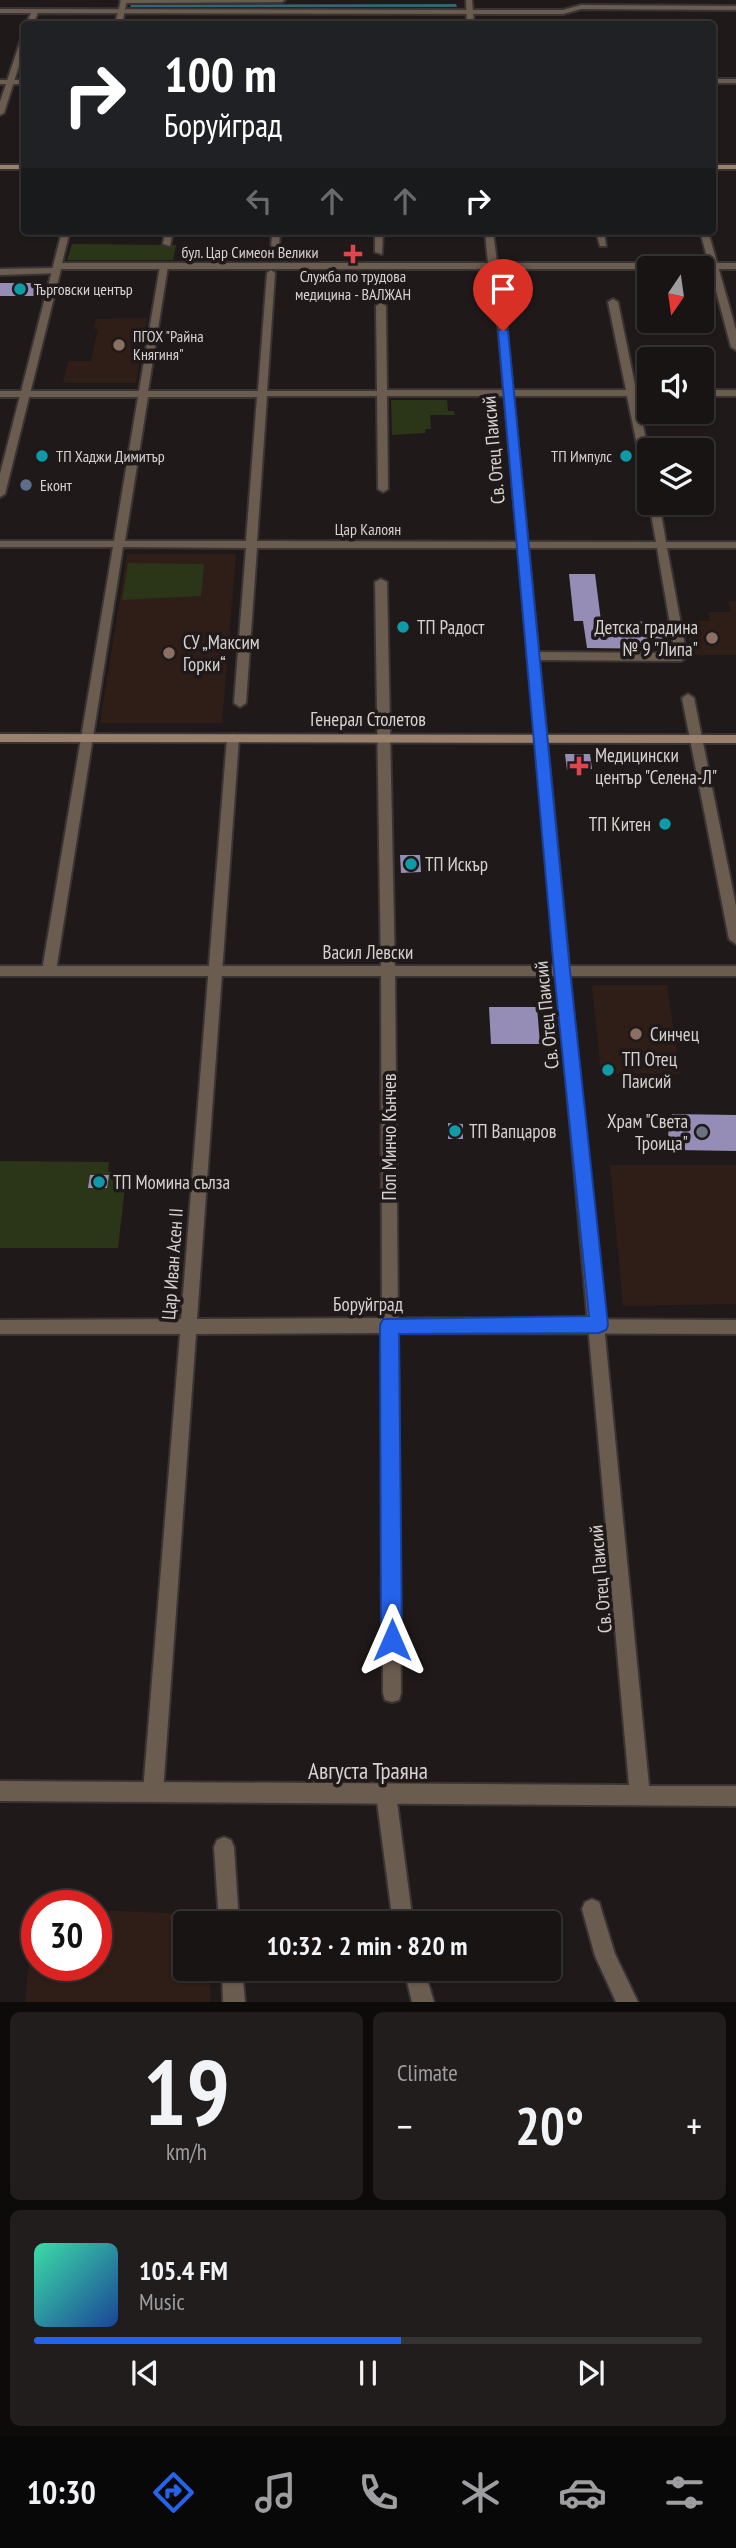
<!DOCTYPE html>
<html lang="en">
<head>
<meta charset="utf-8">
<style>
  :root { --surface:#171413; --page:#201d1c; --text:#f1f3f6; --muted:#9e9ea0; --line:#363333; --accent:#2563eb }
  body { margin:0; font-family:"PT Sans Narrow",sans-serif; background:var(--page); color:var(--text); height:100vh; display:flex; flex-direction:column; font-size:26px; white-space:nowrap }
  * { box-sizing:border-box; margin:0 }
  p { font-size:23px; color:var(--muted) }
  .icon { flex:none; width:38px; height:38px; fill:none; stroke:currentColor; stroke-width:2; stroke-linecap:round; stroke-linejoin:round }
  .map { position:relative; height:2002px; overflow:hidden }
  .details { display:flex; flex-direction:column; gap:10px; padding:10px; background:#0d0b0a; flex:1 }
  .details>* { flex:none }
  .hud { position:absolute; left:21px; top:21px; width:695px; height:214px; border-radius:7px; box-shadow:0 2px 5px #0004,0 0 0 2px var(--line); background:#202124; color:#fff; overflow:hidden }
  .needle { width:46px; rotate:193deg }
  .controls { position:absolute; left:637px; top:256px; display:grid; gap:14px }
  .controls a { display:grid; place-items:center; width:77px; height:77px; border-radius:7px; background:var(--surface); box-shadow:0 2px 5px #0004,0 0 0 2px var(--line); font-size:35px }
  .speed { position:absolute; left:21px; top:1890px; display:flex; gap:14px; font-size:35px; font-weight:700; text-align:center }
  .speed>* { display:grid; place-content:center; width:91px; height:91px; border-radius:50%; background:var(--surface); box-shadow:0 2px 5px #0004,0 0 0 2px var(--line); line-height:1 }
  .speed .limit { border:10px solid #d22; background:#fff; color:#111 }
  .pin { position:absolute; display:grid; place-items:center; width:60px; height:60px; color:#fff; margin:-72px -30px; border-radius:50% 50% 50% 0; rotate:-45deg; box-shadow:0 0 7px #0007 }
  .pin .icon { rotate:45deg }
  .me { position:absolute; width:77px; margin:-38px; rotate:0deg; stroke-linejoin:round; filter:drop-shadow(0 0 5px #0008) }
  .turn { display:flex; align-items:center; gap:24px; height:147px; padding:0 28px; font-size:32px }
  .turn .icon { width:91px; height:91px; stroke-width:2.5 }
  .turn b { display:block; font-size:49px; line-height:60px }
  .lanes { display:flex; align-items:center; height:66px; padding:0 28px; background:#0003; justify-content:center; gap:35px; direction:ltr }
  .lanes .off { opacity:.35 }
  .big { font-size:52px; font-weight:700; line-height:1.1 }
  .details .card { flex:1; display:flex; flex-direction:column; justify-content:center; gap:10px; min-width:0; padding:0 24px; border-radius:10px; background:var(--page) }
  .details .dial { align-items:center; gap:0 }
  .dial b { font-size:91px; line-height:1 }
  .song { display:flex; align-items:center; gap:21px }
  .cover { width:84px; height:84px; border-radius:10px; background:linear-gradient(135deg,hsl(160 70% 55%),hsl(220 70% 35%)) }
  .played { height:7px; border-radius:4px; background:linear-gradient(90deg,var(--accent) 55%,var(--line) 55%) }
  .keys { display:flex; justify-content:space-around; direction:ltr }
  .heat { display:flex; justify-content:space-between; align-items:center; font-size:38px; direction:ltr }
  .details .tiles { flex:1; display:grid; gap:10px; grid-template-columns:1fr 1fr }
  .card:last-child { grid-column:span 2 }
  .trip { position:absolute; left:173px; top:1911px; width:388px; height:70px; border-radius:7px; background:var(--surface); box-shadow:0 2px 5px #0004,0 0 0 2px var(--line); font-weight:700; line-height:70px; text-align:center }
  .menu { display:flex; height:112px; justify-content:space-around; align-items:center; background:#090808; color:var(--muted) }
  .menu .icon { width:49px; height:49px }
  .menu .active { color:var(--accent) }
  .menu b { font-size:32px; color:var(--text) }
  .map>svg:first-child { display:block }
  .education { fill:#2f1e18 }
  .green { fill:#2a3617 }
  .water { fill:#326676 }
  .building { fill:#968db6 }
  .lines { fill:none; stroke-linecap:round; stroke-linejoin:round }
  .pedestrian-casing { stroke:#393433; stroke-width:4 }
  .minor-casing { stroke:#393433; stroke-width:4 }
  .tertiary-casing { stroke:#393433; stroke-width:4 }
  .secondary-casing { stroke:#393433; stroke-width:4 }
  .pedestrian { fill:#6b5c50; fill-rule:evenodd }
  .minor { fill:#6b5c50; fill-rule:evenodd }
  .tertiary { fill:#6b5c50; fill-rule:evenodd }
  .secondary { fill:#99816e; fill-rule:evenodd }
  .route { fill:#2563eb; stroke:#184099; stroke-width:2 }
  .health-dot { fill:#e0444e; stroke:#1f1a19; stroke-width:2.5 }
  .culture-dot { fill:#0f9aa8; stroke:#1f1a19; stroke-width:2.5 }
  .education-dot { fill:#8d6e63; stroke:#1f1a19; stroke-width:2.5 }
  .service-dot { fill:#5c6f8a; stroke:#1f1a19; stroke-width:2.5 }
  .worship-dot { fill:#6b7280; stroke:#1f1a19; stroke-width:2.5 }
  .labels { text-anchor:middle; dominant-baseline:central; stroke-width:7; stroke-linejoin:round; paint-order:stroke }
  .far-street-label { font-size:16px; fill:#d7d3d2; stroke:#1f1a19 }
  .far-poi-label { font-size:16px; fill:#d7d3d2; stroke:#1f1a19; text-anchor:start }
  .street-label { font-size:19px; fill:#d7d3d2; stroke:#1f1a19 }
  .poi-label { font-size:19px; fill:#d7d3d2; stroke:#1f1a19; text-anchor:start }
  .near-street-label { font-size:23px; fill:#d7d3d2; stroke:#1f1a19 }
</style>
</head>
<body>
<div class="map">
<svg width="736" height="2002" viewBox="0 0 736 2002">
  <rect width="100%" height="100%" fill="#1f1a19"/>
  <g class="education">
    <polygon points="147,318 136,383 63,383 68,361 91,361 98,329 94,329 96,319"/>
    <polygon points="127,554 236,554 222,723 100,723"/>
    <polygon points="728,601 736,601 736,655 692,655 685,621 710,621 708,612 731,612"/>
    <polygon points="592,985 667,985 680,1074 601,1073"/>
    <polygon points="610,1165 736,1165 736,1304 623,1306"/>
    <polygon points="34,1908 37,1908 37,1965 96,1965 96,1910 205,1915 205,1923 186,1923 186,1969 209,1969 211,2002 25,2002"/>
  </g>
  <g class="green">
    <polygon points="72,244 176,245 173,260 67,260"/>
    <polygon points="391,400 447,400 448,411 454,411 455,415 430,415 431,429 426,429 425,433 392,435"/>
    <polygon points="128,563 204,564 201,596 122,600"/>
    <polygon points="0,1161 109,1162 108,1171 116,1174 115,1186 125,1187 118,1248 0,1248"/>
  </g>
  <polygon class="water" points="456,4 457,7 130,7 131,5"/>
  <g class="building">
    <polygon points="0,283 41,283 38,296 0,296"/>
    <polygon points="569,574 595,574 601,621 660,622 665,649 587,648 583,621 574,621"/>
    <polygon points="565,754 590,754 592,769 567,770"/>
    <polygon points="400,855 420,855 421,872 401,873"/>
    <polygon points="489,1007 537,1007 540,1044 491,1044"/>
    <polygon points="672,1114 736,1115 736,1151 677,1150 675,1141 668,1135"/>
    <polygon points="448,1123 463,1124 463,1139 448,1139"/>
    <polygon points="90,1175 109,1175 107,1188 88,1188"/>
  </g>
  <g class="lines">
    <defs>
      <polygon id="pedestrian" points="56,268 59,269 59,273 0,275 0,269"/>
      <g id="minor">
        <polygon points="120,0 285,0 282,2 123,3"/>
        <polygon points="581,5 736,6 736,10 581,9 563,14 38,13 33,24 26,24 31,13 0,13 0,9 563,10"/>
        <polygon points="21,39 24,39 24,50 4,113 0,115 0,102"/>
        <polygon points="165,231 173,231 170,246 163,244"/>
        <polygon points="272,231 280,231 279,251 275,254 271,251"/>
        <polygon points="375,231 383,231 382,254 375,252"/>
        <polygon points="596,231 604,231 606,246 600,246"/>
        <polygon points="700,231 708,231 736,330 736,350 731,347"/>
        <path d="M164,263L168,266L148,391H258L267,273L271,270L275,273L267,391H377L376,306L381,303L386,306L387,390H626L608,302L613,299L618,302L636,390H649V396H637L649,455V482L644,479L627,396H387L388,489L383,492L378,489L377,396H267L257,541L656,542L649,502V501L659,502L666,542H736V548H667L687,657L681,661L533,660L527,656L533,652L675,653L657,548H257L246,703L240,707L234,703L246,548L123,547L56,971L49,976L42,971L113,547H0V541H114L138,397H0V391H139L160,266ZM148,397H257L246,541H125Z"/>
        <rect x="702" y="390" width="34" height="6"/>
        <polygon points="381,579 387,582 395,971 398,1318 736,1320 736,1334 398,1333 401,1693 399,1700 392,1702 385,1700 383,1693 382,1333 196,1334 163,1792 160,1799 153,1802 146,1799 143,1792 180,1334 0,1334 0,1320 181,1319 227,738 233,734 239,738 197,1319 382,1318 381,971 375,582"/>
        <polygon points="688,694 694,698 736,906 736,944 729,939 682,698"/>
        <polygon points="562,966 736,966 736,976 562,976 555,971"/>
        <polygon points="386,1784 393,1787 396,1794 413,1923 393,1923 376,1794 379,1787"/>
        <polygon points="224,1837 231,1840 234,1847 239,1923 219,1923 214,1847 217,1840"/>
        <polygon points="592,1899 599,1902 615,1954 638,2002 616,2002 595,1956 582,1909 585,1902"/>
        <polygon points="222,1969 242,1969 245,2002 223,2002"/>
        <polygon points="404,1969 424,1969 434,2002 412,2002"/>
      </g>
      <g id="tertiary">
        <polygon points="121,0 127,0 122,24 115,24"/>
        <polygon points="466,0 472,0 474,24 467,24"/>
        <rect x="712" y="79" width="24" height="4"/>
        <rect x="0" y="80" width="24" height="4"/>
        <polygon points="62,231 70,231 62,263 488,263 485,231 493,231 497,263 736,263 736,269 498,269 502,280 649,1786 736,1786 736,1806 0,1801 0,1781 629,1785 557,976 0,976 0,966 556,966 494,280 490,269 61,269 5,494 0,497 0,474"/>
      </g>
      <g id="secondary">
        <rect x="0" y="165" width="24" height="4"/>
        <rect x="712" y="165" width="24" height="4"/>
        <polygon points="0,734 736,735 736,743 0,742"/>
      </g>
    </defs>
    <use href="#pedestrian" class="pedestrian-casing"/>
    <use href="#minor" class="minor-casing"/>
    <use href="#tertiary" class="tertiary-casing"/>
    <use href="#secondary" class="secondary-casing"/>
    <use href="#pedestrian" class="pedestrian"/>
    <use href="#minor" class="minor"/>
    <use href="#tertiary" class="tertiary"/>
    <use href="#secondary" class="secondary"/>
  </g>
  <polygon class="route" points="503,328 508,331 570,971 608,1325 606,1330 599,1333 399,1334 402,1640 399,1648 392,1651 384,1648 381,1640 380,1325 383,1319 589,1316 554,971 498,331"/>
  <g class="health-dot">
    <path d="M349.5 243.5h7v7h7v7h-7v7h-7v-7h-7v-7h7z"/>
    <path d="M575.5 755.5h7v7h7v7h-7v7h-7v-7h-7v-7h7z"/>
  </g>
  <g class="culture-dot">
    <circle cx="20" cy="289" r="7"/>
    <circle cx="42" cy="456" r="7"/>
    <circle cx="626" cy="456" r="7"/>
    <circle cx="403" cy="627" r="7"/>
    <circle cx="665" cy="824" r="7"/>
    <circle cx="411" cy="864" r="7"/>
    <circle cx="608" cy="1070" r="7"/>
    <circle cx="455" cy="1131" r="7"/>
    <circle cx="99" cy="1182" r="7"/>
  </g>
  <g class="education-dot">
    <circle cx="119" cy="345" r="7"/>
    <circle cx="712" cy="638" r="7"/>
    <circle cx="169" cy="653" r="7"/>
    <circle cx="636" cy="1034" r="7"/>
  </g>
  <circle class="service-dot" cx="26" cy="485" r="7"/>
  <circle class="worship-dot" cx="702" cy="1132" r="7"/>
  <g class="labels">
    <g class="far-street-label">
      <text x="250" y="252">бул. Цар Симеон Велики</text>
      <text x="368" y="529">Цар Калоян</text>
    </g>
    <g class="far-poi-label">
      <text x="353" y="276" text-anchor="middle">Служба по трудова<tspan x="353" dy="18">медицина - ВАЛЖАН</tspan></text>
      <text x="34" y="289">Търговски център</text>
      <text x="133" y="336">ПГОХ "Райна<tspan x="133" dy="18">Княгиня"</tspan></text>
      <text x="56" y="456">ТП Хаджи Димитър</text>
      <text x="612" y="456" text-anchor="end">ТП Импулс</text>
      <text x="40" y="485">Еконт</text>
    </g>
    <g class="street-label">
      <text transform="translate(493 450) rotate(-95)">Св. Отец Паисий</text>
      <text x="368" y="719">Генерал Столетов</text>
      <text x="368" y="952">Васил Левски</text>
      <text transform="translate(546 1015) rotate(-96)">Св. Отец Паисий</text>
      <text transform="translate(389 1137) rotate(-90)">Поп Минчо Кънчев</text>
      <text transform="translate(172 1264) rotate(-86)">Цар Иван Асен II</text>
      <text x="368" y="1304">Боруйград</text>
      <text transform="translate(600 1579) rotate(-95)">Св. Отец Паисий</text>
    </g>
    <g class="poi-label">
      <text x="417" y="627">ТП Радост</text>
      <text x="698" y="627" text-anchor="end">Детска градина<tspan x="698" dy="22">№ 9 "Липа"</tspan></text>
      <text x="183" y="642">СУ „Максим<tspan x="183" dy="22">Горки“</tspan></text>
      <text x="595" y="755">Медицински<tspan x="595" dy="22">център "Селена-Л"</tspan></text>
      <text x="651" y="824" text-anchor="end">ТП Китен</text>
      <text x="425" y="864">ТП Искър</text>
      <text x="650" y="1034">Синчец</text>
      <text x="622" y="1059">ТП Отец<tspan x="622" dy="22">Паисий</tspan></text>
      <text x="688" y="1121" text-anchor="end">Храм "Света<tspan x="688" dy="22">Троица"</tspan></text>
      <text x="469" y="1131">ТП Вапцаров</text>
      <text x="113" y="1182">ТП Момина сълза</text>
    </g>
    <g class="near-street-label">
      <text x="368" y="1770">Августа Траяна</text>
    </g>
  </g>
</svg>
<div class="controls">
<a><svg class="needle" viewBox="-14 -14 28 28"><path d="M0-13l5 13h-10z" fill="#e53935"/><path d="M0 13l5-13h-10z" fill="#9e9ea0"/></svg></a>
<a><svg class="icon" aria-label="sound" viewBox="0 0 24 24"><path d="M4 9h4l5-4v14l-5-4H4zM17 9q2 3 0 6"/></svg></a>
<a><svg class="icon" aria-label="layers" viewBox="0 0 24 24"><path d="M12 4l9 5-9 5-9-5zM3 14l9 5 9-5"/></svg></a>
</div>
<div class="speed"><div class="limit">30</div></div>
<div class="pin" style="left:503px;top:331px;background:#d93025"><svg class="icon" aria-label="arrive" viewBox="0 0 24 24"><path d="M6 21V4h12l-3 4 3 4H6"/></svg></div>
<svg class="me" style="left:392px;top:1640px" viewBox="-20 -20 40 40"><path d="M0-17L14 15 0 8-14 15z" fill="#2563eb" stroke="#fff" stroke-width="4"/></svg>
<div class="trip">10:32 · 2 min · 820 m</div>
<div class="hud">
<div class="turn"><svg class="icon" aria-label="right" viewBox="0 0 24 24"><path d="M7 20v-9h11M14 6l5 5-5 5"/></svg><div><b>100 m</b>Боруйград</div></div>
<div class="lanes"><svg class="icon off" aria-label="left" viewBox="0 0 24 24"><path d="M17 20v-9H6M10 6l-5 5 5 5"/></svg><svg class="icon off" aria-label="ahead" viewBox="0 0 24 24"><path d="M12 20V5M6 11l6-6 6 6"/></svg><svg class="icon off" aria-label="ahead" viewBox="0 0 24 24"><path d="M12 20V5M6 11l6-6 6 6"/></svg><svg class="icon" aria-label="right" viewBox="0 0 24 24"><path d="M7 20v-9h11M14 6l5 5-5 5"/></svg></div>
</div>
</div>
<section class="details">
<div class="tiles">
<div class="card dial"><b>19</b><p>km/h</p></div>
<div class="card"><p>Climate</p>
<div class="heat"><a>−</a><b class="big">20°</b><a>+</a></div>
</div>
<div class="card">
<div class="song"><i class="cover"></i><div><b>105.4 FM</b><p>Music</p></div></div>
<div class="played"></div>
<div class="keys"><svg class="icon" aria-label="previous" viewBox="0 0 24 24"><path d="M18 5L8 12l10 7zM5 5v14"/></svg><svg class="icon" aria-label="pause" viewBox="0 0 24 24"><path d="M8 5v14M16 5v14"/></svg><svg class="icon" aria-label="next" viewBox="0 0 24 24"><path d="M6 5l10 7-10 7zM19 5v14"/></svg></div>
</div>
</div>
</section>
<nav class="menu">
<b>10:30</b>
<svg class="icon active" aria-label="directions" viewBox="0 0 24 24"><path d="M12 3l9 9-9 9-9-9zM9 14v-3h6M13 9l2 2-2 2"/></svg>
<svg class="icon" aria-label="music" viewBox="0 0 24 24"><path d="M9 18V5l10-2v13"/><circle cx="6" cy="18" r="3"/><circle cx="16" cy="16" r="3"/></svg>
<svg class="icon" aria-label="phone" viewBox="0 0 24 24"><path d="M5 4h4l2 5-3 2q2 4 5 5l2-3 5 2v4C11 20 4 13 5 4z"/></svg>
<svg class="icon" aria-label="climate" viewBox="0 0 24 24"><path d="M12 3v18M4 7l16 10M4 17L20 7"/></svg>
<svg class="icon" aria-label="car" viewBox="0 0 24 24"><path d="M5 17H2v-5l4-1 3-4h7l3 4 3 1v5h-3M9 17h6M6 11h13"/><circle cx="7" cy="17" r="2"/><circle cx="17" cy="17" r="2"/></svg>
<svg class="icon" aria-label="filters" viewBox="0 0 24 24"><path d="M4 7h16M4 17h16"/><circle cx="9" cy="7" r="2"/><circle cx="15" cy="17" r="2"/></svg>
</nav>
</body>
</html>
